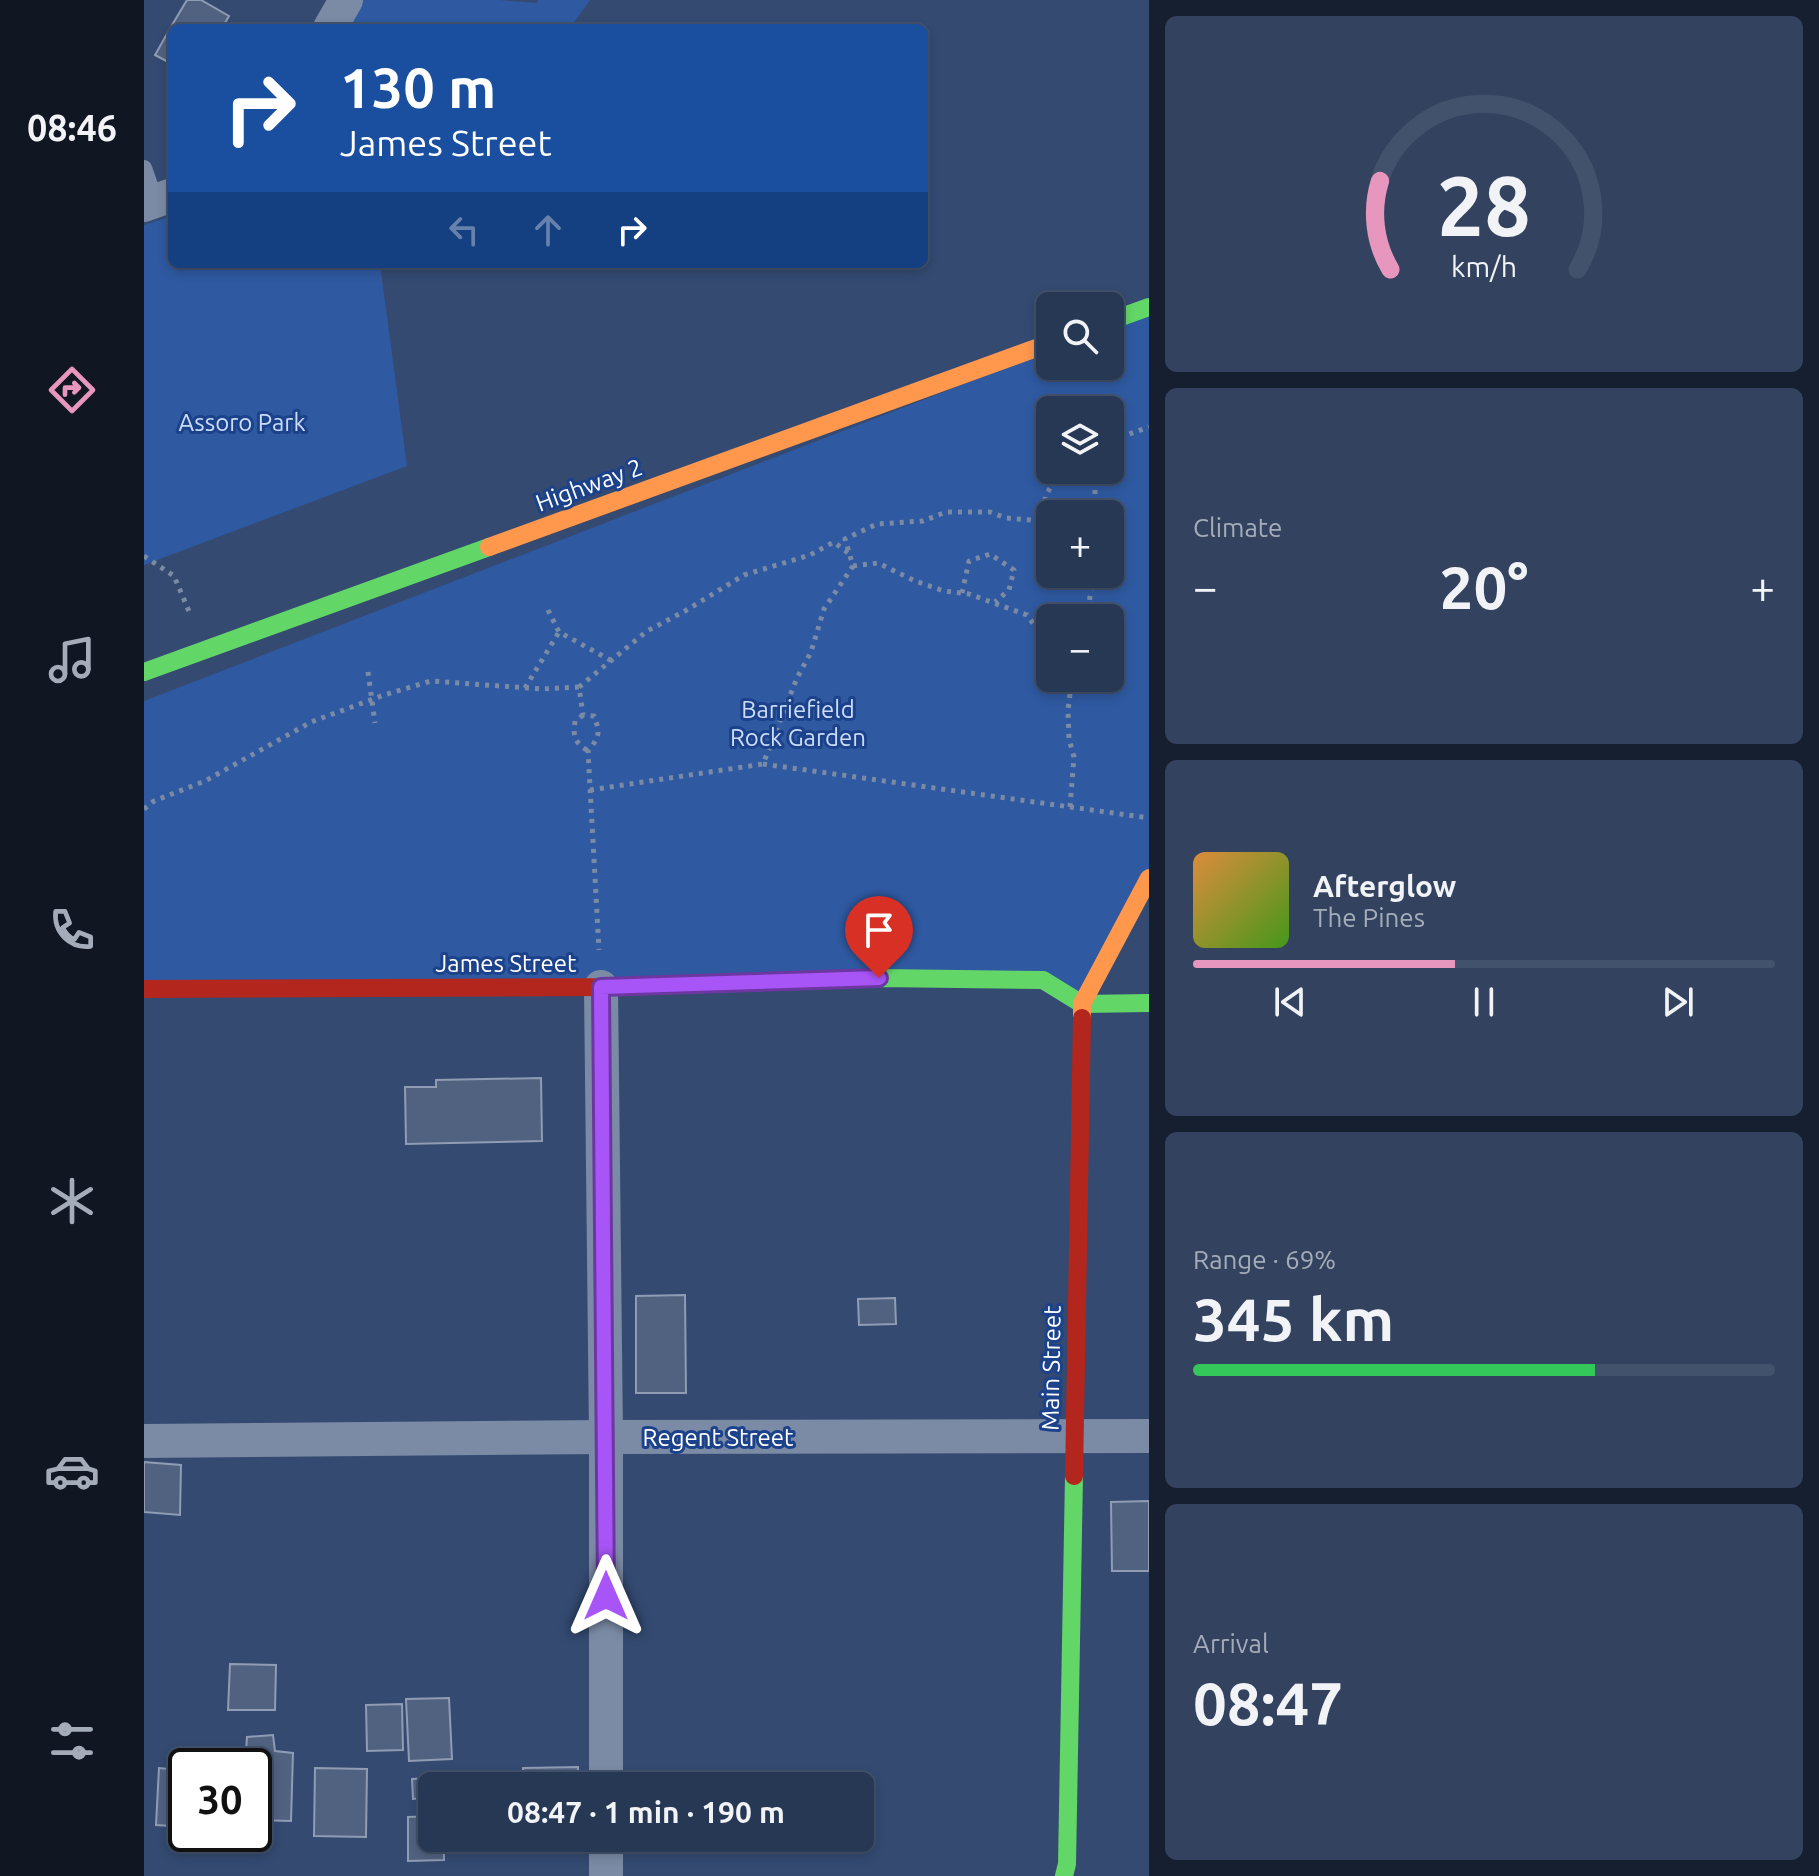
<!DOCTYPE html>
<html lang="en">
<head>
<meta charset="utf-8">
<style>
  :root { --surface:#273855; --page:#33435f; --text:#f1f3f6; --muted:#a4acb9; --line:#43526c; --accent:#e797bd }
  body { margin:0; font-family:Ubuntu,sans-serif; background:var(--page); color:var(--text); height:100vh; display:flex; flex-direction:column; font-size:30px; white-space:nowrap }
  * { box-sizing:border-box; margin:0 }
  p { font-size:26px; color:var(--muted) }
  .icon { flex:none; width:44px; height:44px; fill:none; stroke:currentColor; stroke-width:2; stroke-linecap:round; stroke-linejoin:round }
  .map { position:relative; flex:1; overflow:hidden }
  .side { display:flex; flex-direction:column; gap:16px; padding:16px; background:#151f2f; width:670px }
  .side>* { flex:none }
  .guide { position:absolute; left:24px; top:24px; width:760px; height:244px; border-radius:12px; box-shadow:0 4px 12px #0003,0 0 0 2px var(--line); background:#1a4fa0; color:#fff; overflow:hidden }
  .buttons { position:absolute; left:892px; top:292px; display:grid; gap:16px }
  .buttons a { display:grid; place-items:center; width:88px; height:88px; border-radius:12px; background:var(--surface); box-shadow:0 4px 12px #0003,0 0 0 2px var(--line); font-size:40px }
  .speed { position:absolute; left:24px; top:1748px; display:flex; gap:16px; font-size:40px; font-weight:700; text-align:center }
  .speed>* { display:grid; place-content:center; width:104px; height:104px; border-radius:50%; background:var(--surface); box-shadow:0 4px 12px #0003,0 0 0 2px var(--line); line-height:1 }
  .speed .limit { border:4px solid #111; border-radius:12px; background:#fff; color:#111 }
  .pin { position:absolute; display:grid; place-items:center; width:68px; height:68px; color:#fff; margin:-82px -34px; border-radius:50% 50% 50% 0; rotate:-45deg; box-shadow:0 0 8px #0007 }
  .pin .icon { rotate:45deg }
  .me { position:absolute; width:88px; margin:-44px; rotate:0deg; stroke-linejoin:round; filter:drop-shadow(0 0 6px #0008) }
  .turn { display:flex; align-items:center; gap:28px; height:168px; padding:0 40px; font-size:36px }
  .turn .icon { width:104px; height:104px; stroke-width:2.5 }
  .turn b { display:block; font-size:56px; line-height:68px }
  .lanes { display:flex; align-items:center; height:76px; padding:0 40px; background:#0003; justify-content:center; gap:40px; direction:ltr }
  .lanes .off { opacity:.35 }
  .big { font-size:60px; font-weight:700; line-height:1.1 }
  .side .tile { flex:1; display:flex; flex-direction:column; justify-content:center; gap:12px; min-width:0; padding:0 28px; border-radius:12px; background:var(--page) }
  .side .dial { align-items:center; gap:0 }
  .dial svg { height:208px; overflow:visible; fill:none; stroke:var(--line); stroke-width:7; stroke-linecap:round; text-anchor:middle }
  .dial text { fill:var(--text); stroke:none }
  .song { display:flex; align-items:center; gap:24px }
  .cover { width:96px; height:96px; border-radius:12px; background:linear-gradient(135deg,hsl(30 70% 55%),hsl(100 70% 35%)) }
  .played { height:8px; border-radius:4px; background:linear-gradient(90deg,var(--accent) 45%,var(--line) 45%) }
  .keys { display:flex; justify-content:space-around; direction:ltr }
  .heat { display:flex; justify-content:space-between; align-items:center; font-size:44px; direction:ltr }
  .charge { height:12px; border-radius:6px; background:linear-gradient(90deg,#34c759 69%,var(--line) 0) }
  .trip { position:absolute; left:274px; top:1772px; width:456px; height:80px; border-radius:12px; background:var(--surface); box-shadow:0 4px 12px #0003,0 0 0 2px var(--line); font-weight:700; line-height:80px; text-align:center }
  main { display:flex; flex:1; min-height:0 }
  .menu { display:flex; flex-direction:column; width:144px; justify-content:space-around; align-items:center; background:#101622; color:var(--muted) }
  .menu .icon { width:56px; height:56px }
  .menu .selected { color:var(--accent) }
  .menu b { font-size:36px; color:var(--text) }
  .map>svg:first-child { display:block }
  .green { fill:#2f59a1; fill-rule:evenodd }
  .building { fill:#516281; stroke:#8f9cb4; stroke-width:2 }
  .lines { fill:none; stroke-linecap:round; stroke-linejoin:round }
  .path { stroke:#7b8ba5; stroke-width:5; stroke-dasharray:4 6; stroke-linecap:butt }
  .lane { stroke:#7b8ba5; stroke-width:16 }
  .street { stroke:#7b8ba5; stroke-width:34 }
  .fast { stroke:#63d668; stroke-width:18 }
  .slow { stroke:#ff974d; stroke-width:18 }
  .jam { stroke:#b3261e; stroke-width:18 }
  .route-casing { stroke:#6d37a1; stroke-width:20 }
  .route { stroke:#a855f7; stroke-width:14 }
  .labels { text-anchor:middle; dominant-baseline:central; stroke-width:6; stroke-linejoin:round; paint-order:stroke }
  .park-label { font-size:24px; fill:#cbdcf9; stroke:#1b428a }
  .street-label { font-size:24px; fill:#fff; stroke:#1b428a }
</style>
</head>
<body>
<main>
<nav class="menu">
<b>08:46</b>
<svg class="icon selected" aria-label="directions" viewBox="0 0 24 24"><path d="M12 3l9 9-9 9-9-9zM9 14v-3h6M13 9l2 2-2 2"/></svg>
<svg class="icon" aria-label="music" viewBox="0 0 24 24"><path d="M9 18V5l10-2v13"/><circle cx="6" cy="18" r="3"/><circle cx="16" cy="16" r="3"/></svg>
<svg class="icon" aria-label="phone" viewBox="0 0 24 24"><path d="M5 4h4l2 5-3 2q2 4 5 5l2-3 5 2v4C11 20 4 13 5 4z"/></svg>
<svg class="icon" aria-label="climate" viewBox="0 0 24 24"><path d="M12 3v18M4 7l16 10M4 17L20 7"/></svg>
<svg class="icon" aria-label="car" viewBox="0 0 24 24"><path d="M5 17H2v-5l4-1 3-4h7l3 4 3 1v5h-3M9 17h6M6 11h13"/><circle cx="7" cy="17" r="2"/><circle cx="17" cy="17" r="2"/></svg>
<svg class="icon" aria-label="filters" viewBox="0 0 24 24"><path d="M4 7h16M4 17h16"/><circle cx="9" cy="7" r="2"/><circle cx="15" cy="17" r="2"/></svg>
</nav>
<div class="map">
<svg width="1005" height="1876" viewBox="0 0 1005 1876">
  <rect width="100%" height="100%" fill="#344a71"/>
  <g class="green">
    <polygon points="193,0 356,0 393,3 394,0 446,0 426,28 182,28"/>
    <polygon points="28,216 28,264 236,264 263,466 0,565 0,225"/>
    <path d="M1005,313V878L938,1004L899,980L0,989V701L906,351V366H966V328ZM906,410H966V470H906ZM906,514H966V574H906ZM906,618H966V678H906Z"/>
  </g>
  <g class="building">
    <polygon points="43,0 57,0 85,16 78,28 35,28 28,25"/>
    <polygon points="28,25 35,28 28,28 28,64 11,55"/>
    <polygon points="397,1078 398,1141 262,1144 261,1087 292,1087 292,1080"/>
    <polygon points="541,1295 542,1393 492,1393 492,1296"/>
    <polygon points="751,1298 752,1324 715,1325 714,1299"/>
    <polygon points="0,1462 37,1465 36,1515 0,1512"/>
    <polygon points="1005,1501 1005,1571 968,1571 967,1502"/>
    <polygon points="86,1664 132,1665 131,1710 84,1710"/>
    <polygon points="305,1698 308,1759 265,1761 262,1699"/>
    <polygon points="258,1704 259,1750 223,1751 222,1705"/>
    <polygon points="129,1735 131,1751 149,1753 147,1821 110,1820 110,1766 86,1766 86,1755 102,1752 103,1737"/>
    <polygon points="434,1767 434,1786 380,1786 379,1768"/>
    <polygon points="15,1768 42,1771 42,1827 12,1825"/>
    <polygon points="171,1768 223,1769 222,1837 170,1836"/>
    <polygon points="287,1778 288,1797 269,1799 268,1779"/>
    <polygon points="288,1816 288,1838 300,1838 300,1860 264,1861 264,1817"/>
  </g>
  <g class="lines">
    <g class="path">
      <polyline points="966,427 974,438"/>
      <polyline points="966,454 974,438 1005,427"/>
      <polyline points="951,514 951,483 958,470"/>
      <polyline points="0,556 30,576 47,616"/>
      <polyline points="709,566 734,563 771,581 800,591 825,594 883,615 900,639 906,642"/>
      <polyline points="818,593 825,561 846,554 870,570 865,590 851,602"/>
      <polyline points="404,610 415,632 468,661"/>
      <polyline points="939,618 943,614 950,574"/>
      <polyline points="224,672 231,723"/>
      <polyline points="435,687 503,631 541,611 600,575 666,555 690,542 704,553"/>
      <polyline points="381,688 415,632"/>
      <path d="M439,715L431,721C429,738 430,741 444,751"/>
      <polyline points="619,764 1005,818"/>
      <polyline points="446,790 619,764 653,678 667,652 680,609 709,566 701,539 733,524 779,521 802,512 846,512 862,518 887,520 898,514 902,495 910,481 938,481 951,483"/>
      <polyline points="926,807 930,757 925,739 924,710 928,678"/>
      <path d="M0,809L10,801L61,781L167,722L240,695L287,681L398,689L435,687L439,715L450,716C457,734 455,737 444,751L455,950"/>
    </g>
    <polyline class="lane" points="0,168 12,202"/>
    <g class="street">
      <polyline points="186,28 202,0"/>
      <polyline points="0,205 28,195"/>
      <polyline points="457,987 462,1437 462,1786"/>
      <polyline points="0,1441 462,1437 1005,1436"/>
      <polyline points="462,1838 462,1876"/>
    </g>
    <g class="fast">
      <polyline points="966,321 1005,307"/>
      <polyline points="0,672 345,547"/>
      <polyline points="529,985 735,978 899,980 938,1004 1005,1003"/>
      <polyline points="920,1876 923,1864 930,1476"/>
    </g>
    <g class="slow">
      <polyline points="345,547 906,343"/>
      <polyline points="938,1018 938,1004 1005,878"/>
    </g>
    <g class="jam">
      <polyline points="0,989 457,987 529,985"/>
      <polyline points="930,1476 938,1018"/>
    </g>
  </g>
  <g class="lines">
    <defs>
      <polyline id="route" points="462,1596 457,987 735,978"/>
    </defs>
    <use href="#route" class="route-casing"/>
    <use href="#route" class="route"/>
  </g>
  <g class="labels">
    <g class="park-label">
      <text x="98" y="422">Assoro Park</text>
      <text x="654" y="709">Barriefield<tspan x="654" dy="28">Rock Garden</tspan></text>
    </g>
    <g class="street-label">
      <text transform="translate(445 485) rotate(-20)">Highway 2</text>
      <text x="362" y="963">James Street</text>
      <text transform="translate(907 1368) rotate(-89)">Main Street</text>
      <text x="574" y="1437">Regent Street</text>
    </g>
  </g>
</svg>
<div class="buttons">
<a><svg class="icon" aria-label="search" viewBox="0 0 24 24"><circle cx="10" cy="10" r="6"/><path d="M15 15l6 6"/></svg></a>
<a><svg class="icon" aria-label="layers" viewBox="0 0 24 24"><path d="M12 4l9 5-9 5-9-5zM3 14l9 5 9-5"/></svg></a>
<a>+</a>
<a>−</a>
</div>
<div class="speed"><div class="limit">30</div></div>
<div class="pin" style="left:735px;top:978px;background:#d93025"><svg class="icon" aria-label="arrive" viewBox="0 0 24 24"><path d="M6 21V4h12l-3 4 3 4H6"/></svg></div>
<svg class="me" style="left:462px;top:1596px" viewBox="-20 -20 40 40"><path d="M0-17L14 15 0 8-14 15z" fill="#a855f7" stroke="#fff" stroke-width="4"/></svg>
<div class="trip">08:47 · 1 min · 190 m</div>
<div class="guide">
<div class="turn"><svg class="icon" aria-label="right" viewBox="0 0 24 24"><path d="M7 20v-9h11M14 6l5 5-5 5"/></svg><div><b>130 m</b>James Street</div></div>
<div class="lanes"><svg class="icon off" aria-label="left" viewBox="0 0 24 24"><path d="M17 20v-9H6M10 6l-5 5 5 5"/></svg><svg class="icon off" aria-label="ahead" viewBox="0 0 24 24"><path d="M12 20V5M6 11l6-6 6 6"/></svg><svg class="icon" aria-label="right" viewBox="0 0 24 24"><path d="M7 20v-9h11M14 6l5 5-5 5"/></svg></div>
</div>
</div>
<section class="side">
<div class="tile dial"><svg viewBox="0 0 100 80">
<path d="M14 69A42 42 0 1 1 86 69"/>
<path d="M14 69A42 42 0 0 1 10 35" stroke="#e797bd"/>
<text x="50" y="56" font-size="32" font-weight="700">28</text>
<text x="50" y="72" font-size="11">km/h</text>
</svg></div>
<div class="tile"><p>Climate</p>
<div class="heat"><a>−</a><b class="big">20°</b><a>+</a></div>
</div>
<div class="tile">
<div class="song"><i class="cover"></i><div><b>Afterglow</b><p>The Pines</p></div></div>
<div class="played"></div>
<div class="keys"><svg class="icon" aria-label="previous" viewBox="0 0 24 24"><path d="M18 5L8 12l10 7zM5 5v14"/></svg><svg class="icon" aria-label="pause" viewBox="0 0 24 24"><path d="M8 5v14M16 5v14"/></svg><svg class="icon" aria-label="next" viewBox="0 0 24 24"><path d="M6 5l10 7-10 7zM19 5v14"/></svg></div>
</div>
<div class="tile"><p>Range · 69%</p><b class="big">345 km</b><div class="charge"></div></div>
<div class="tile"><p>Arrival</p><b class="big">08:47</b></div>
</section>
</main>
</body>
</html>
